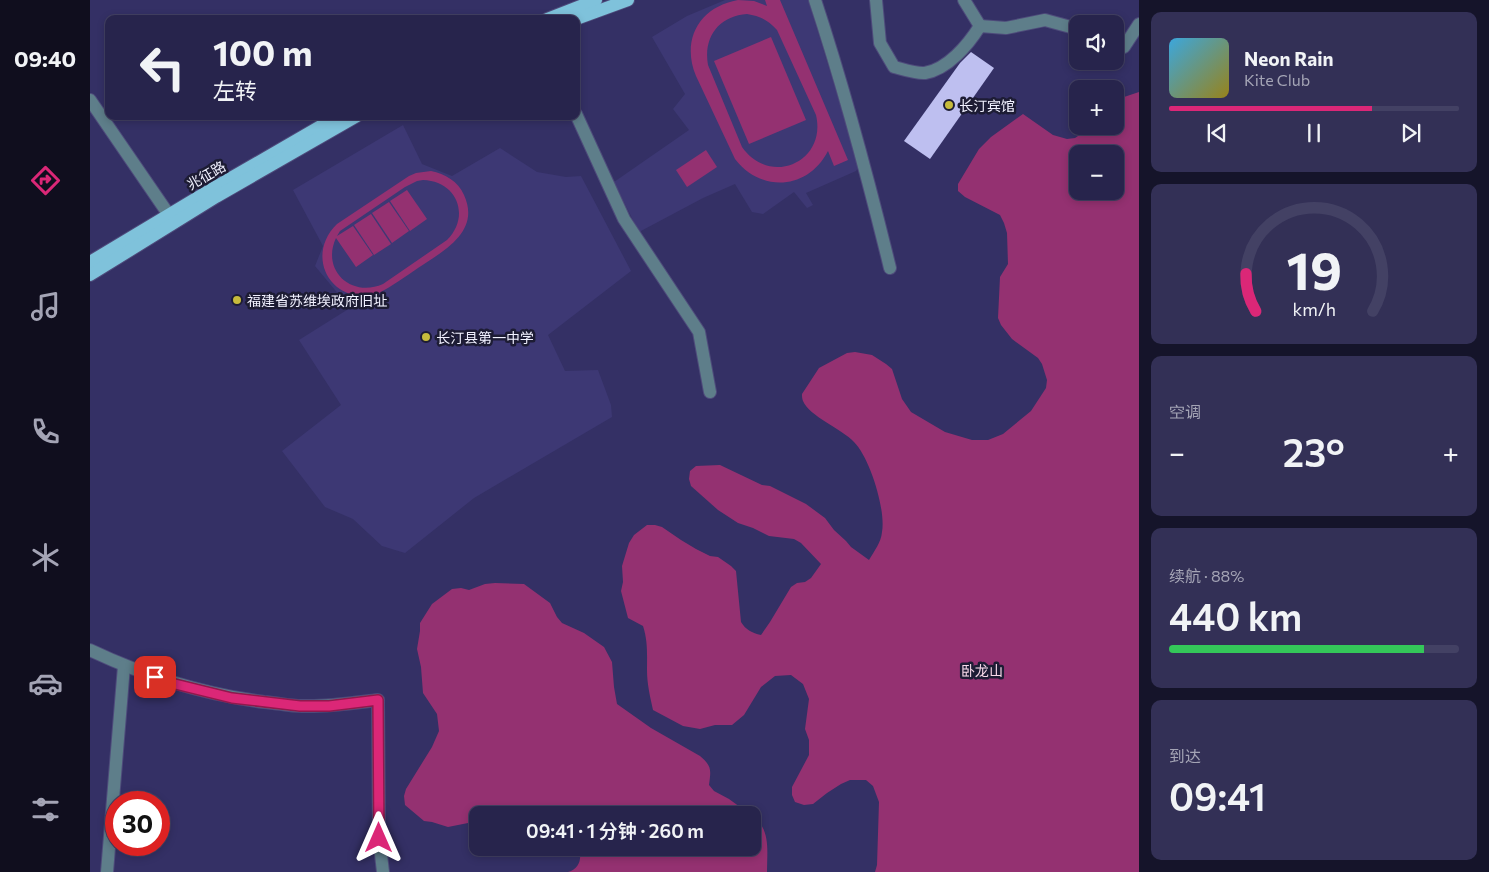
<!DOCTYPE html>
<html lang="zh">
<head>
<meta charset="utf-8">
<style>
  :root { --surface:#27244c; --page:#333056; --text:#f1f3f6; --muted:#a4a4b5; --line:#434164; --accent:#db2777 }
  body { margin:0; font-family:Commissioner,"Noto Sans SC",sans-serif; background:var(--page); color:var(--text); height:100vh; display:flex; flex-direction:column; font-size:19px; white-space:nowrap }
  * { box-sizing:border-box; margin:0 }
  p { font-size:16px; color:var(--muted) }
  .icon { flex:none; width:28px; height:28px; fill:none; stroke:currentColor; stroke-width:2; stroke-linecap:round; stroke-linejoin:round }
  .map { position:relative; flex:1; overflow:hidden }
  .drawer { display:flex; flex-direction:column; gap:12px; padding:12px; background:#15142a; width:350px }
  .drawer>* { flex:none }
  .banner { position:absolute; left:15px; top:15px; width:475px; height:105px; border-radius:10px; box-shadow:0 2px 8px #0003,0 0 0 1px var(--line); background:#27244c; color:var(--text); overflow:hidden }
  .buttons { position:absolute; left:979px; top:15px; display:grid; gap:10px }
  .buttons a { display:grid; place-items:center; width:55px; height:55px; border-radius:10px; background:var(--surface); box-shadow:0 2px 8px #0003,0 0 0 1px var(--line); font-size:25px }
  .speed { position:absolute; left:15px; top:791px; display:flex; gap:10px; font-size:25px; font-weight:700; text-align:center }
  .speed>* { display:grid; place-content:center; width:65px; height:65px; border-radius:50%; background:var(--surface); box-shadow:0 2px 8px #0003,0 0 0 1px var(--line); line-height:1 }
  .speed .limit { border:8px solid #d22; background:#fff; color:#111 }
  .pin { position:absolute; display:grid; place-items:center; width:42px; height:42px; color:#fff; margin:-21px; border-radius:10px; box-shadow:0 2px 8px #0006 }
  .me { position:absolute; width:55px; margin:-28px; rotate:0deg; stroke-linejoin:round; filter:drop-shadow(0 0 4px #0008) }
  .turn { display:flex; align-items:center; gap:18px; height:105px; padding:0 25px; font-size:22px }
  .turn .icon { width:65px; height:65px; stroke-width:2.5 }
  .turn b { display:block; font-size:35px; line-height:42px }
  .big { font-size:38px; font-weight:600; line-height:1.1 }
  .drawer .tile { flex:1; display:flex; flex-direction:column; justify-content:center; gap:8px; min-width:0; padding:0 18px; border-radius:10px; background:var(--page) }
  .drawer .dial { align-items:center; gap:0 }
  .dial svg { height:130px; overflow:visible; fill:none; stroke:var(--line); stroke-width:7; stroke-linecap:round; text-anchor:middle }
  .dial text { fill:var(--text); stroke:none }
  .song { display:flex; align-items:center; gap:15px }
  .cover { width:60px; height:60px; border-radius:8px; background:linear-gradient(135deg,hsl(200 70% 55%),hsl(50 70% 35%)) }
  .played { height:5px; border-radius:2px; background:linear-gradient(90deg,var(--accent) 70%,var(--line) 70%) }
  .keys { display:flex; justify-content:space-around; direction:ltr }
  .heat { display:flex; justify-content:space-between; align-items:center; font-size:28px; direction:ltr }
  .charge { height:8px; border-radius:4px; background:linear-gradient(90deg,#34c759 88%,var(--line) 0) }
  .trip { position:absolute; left:379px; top:806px; width:292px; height:50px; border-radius:10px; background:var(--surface); box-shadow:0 2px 8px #0003,0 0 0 1px var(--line); font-weight:600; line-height:50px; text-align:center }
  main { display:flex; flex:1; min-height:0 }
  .menu { display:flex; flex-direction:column; width:90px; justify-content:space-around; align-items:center; background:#100e1e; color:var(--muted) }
  .menu .icon { width:35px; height:35px }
  .menu .selected { color:var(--accent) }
  .menu b { font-size:22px; color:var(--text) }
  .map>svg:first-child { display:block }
  .built { fill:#3d3874 }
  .green { fill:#943171; fill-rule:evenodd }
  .building { fill:#bebff0 }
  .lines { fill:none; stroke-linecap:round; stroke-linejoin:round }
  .minor-casing { stroke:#4e4b7b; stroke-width:14 }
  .major-casing { stroke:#4e4b7b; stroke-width:14 }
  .minor { stroke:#5e7e8a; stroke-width:12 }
  .major { stroke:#7fc2db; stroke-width:12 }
  .route-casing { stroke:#8e194d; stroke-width:12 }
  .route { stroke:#db2777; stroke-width:9 }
  .poi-dot { fill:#c7bb3c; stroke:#1d1c34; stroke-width:2 }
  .labels { text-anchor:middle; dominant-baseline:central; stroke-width:5; stroke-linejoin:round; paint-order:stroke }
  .poi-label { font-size:14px; fill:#f1f1ff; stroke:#1d1c34; text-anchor:start }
  .street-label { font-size:14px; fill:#f1f1ff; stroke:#1d1c34 }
  .park-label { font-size:14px; fill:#f7d8e9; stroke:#1d1c34 }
</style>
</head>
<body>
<main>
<nav class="menu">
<b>09:40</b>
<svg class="icon selected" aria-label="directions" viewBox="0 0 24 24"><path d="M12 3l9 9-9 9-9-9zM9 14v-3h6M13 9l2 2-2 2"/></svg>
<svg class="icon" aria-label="music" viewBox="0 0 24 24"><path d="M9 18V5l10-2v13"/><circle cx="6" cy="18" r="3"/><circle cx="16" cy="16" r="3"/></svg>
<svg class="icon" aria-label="phone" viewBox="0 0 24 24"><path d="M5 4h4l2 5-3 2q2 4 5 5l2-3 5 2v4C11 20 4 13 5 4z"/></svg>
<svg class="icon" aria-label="climate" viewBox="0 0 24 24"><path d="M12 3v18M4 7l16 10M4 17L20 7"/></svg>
<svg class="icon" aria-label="car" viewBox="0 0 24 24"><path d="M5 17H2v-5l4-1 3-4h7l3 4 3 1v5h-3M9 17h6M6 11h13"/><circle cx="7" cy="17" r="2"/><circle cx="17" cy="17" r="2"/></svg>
<svg class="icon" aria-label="filters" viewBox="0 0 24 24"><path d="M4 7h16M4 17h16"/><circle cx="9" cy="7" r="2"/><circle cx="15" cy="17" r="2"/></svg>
</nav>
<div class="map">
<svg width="1049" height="872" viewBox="0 0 1049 872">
  <rect width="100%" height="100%" fill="#343065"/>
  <g class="built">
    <polygon points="635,0 718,0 769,166 766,171 716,193 723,205 717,208 704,192 673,214 662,212 645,184 613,198 549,232 524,182 599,130 583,109 595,94 562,37 597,16"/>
    <polygon points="313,125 332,164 362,176 410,148 447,172 476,177 491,176 541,271 458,335 475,371 508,370 521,405 522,417 384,498 315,553 292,546 263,519 235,507 192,451 251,405 209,340 260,308 225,266 233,246 203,190"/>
  </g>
  <g class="green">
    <path d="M648,0L664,1L677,6L675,0H690L758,160L744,166L738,151C718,190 671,193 645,159L606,76C591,40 609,7 648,0ZM657,14C670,16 678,20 687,30L726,115C737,162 680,187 652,147L618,65C613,37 629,16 657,14Z"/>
    <polygon points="681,37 716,120 659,144 624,61"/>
    <path d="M1049,92V872H785L787,865L789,802L783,786L776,780H760L751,784L737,793L723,804L714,805L705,802L702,795V787L719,755V740L715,729L719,699L713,684L701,675L685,676L671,687L654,715L642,725H625L610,729L593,726L563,710C560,696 557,684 557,670C557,655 558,641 553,626L538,618L531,591L533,582L532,566L539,543L544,535L557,525H565L572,527L591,540L606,549L620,556L628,557L641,566L646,571L651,622C656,630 662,633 671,635L680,622L701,587L707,583L715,582L721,578L731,564L711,543L704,539L679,536L663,528L648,523L628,510L601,486L599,479L600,471L606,466L630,465L672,485L680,486L716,504L735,518L744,530L756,541L761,547L779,560C784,551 791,543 792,532C796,510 780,458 764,442C752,429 719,416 713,401C712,399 712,396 712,394L729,368L757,353L765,352L782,355L796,364L802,369L812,399L821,412L855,432L882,440H898L913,434L941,411L956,388L957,380L952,364L948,358L922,339L911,325L908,318L910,277L918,264L917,233L914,223L910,215L875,197L868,191V184L889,149L901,137L933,114L963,135L977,139L985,138L1003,126H1025V103L1034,97ZM988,154H1025V191H988Z"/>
    <polygon points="616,150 627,167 597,187 586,170"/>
    <path d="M341,171C355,174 368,181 374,195C391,232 353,251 328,268C315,277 302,286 289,293C243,308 213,257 247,224L319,176L326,173ZM333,180C367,181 381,216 357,240L293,284C261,298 231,270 246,238L266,267L283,255L263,226L247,236L250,231L315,187L327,181Z"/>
    <polygon points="317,190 337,219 320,231 300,201"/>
    <polygon points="299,202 319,231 302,243 282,213"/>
    <polygon points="281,214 301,244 284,255 264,225"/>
    <path d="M405,583L434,584L460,603L467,617L472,623L494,633L514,647L522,662L524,687L527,704L561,728L610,756C622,766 621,770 619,785L624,791L639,799L661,815H388L387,824L378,823L358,827L342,822L334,821L315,805L314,796L316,789L342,747L349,731L347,714L333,693L331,667L327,649L330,631V623L342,604L362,589L371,588L379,590L395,584Z"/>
    <path d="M663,816C681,830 677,851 677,872H478C488,869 491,862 490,852L483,848H662Z"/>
  </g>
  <polygon class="building" points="881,52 904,68 840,159 814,141 870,63"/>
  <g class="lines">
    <defs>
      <g id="minor">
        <path d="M725,0C754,88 778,178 800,268"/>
        <path d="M786,0L790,43L804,67C812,69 827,74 835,73C858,69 878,45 890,26L874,0"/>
        <polyline points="890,26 916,28 955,20 988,29"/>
        <polyline points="1025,43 1034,47 1049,24"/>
        <polyline points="0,100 79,215"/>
        <polyline points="486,114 534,219 609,332 620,392"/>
        <path d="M0,650C57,677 112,694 174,702C187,703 200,706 212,706C238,707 263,703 288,700L289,837L293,872"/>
        <polyline points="17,872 34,666"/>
      </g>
      <g id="major">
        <polyline points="457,19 506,0"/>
        <polyline points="486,19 538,0"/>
        <polyline points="0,262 120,190 248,116"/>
        <polyline points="0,275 126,197 267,116"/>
      </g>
    </defs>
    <use href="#minor" class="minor-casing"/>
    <use href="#major" class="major-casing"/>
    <use href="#minor" class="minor"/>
    <use href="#major" class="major"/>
  </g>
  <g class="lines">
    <defs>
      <polyline id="route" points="65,677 81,683 142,698 210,706 239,706 288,700 289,838"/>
    </defs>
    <use href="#route" class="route-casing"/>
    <use href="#route" class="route"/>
  </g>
  <g class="poi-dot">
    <circle cx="859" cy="105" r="5"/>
    <circle cx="147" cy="300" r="5"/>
    <circle cx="336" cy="337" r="5"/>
  </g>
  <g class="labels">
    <g class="poi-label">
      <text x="869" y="105">长汀宾馆</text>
      <text x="157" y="300">福建省苏维埃政府旧址</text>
      <text x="346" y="337">长汀县第一中学</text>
    </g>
    <g class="street-label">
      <text transform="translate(116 175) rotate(-30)">兆征路</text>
    </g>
    <g class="park-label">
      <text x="892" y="670">卧龙山</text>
    </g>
  </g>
</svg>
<div class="buttons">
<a><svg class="icon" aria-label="sound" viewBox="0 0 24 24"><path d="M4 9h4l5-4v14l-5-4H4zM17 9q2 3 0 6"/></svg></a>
<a>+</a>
<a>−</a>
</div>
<div class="speed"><div class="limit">30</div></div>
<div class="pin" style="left:65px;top:677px;background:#d93025"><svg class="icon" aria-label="arrive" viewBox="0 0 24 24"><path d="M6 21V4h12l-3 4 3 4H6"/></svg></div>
<svg class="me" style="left:289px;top:838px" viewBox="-20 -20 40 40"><path d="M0-17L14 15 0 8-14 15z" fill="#db2777" stroke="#fff" stroke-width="4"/></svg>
<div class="trip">09:41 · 1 分钟 · 260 m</div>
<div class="banner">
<div class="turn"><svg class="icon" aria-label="left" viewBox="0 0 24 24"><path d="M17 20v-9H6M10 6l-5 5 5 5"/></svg><div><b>100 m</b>左转</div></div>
</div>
</div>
<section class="drawer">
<div class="tile">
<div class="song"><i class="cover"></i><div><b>Neon Rain</b><p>Kite Club</p></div></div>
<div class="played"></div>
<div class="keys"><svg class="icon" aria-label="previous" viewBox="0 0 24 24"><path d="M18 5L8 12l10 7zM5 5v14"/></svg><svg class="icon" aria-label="pause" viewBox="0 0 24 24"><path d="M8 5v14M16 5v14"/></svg><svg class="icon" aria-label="next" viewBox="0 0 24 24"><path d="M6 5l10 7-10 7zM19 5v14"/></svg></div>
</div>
<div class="tile dial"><svg viewBox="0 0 100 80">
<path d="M14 69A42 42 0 1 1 86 69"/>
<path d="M14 69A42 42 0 0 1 8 46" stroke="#db2777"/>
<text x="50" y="56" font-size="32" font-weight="700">19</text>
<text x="50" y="72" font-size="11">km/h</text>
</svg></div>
<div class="tile"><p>空调</p>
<div class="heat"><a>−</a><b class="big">23°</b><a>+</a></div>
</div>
<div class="tile"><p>续航 · 88%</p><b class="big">440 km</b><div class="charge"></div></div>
<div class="tile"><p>到达</p><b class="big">09:41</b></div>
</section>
</main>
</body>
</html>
